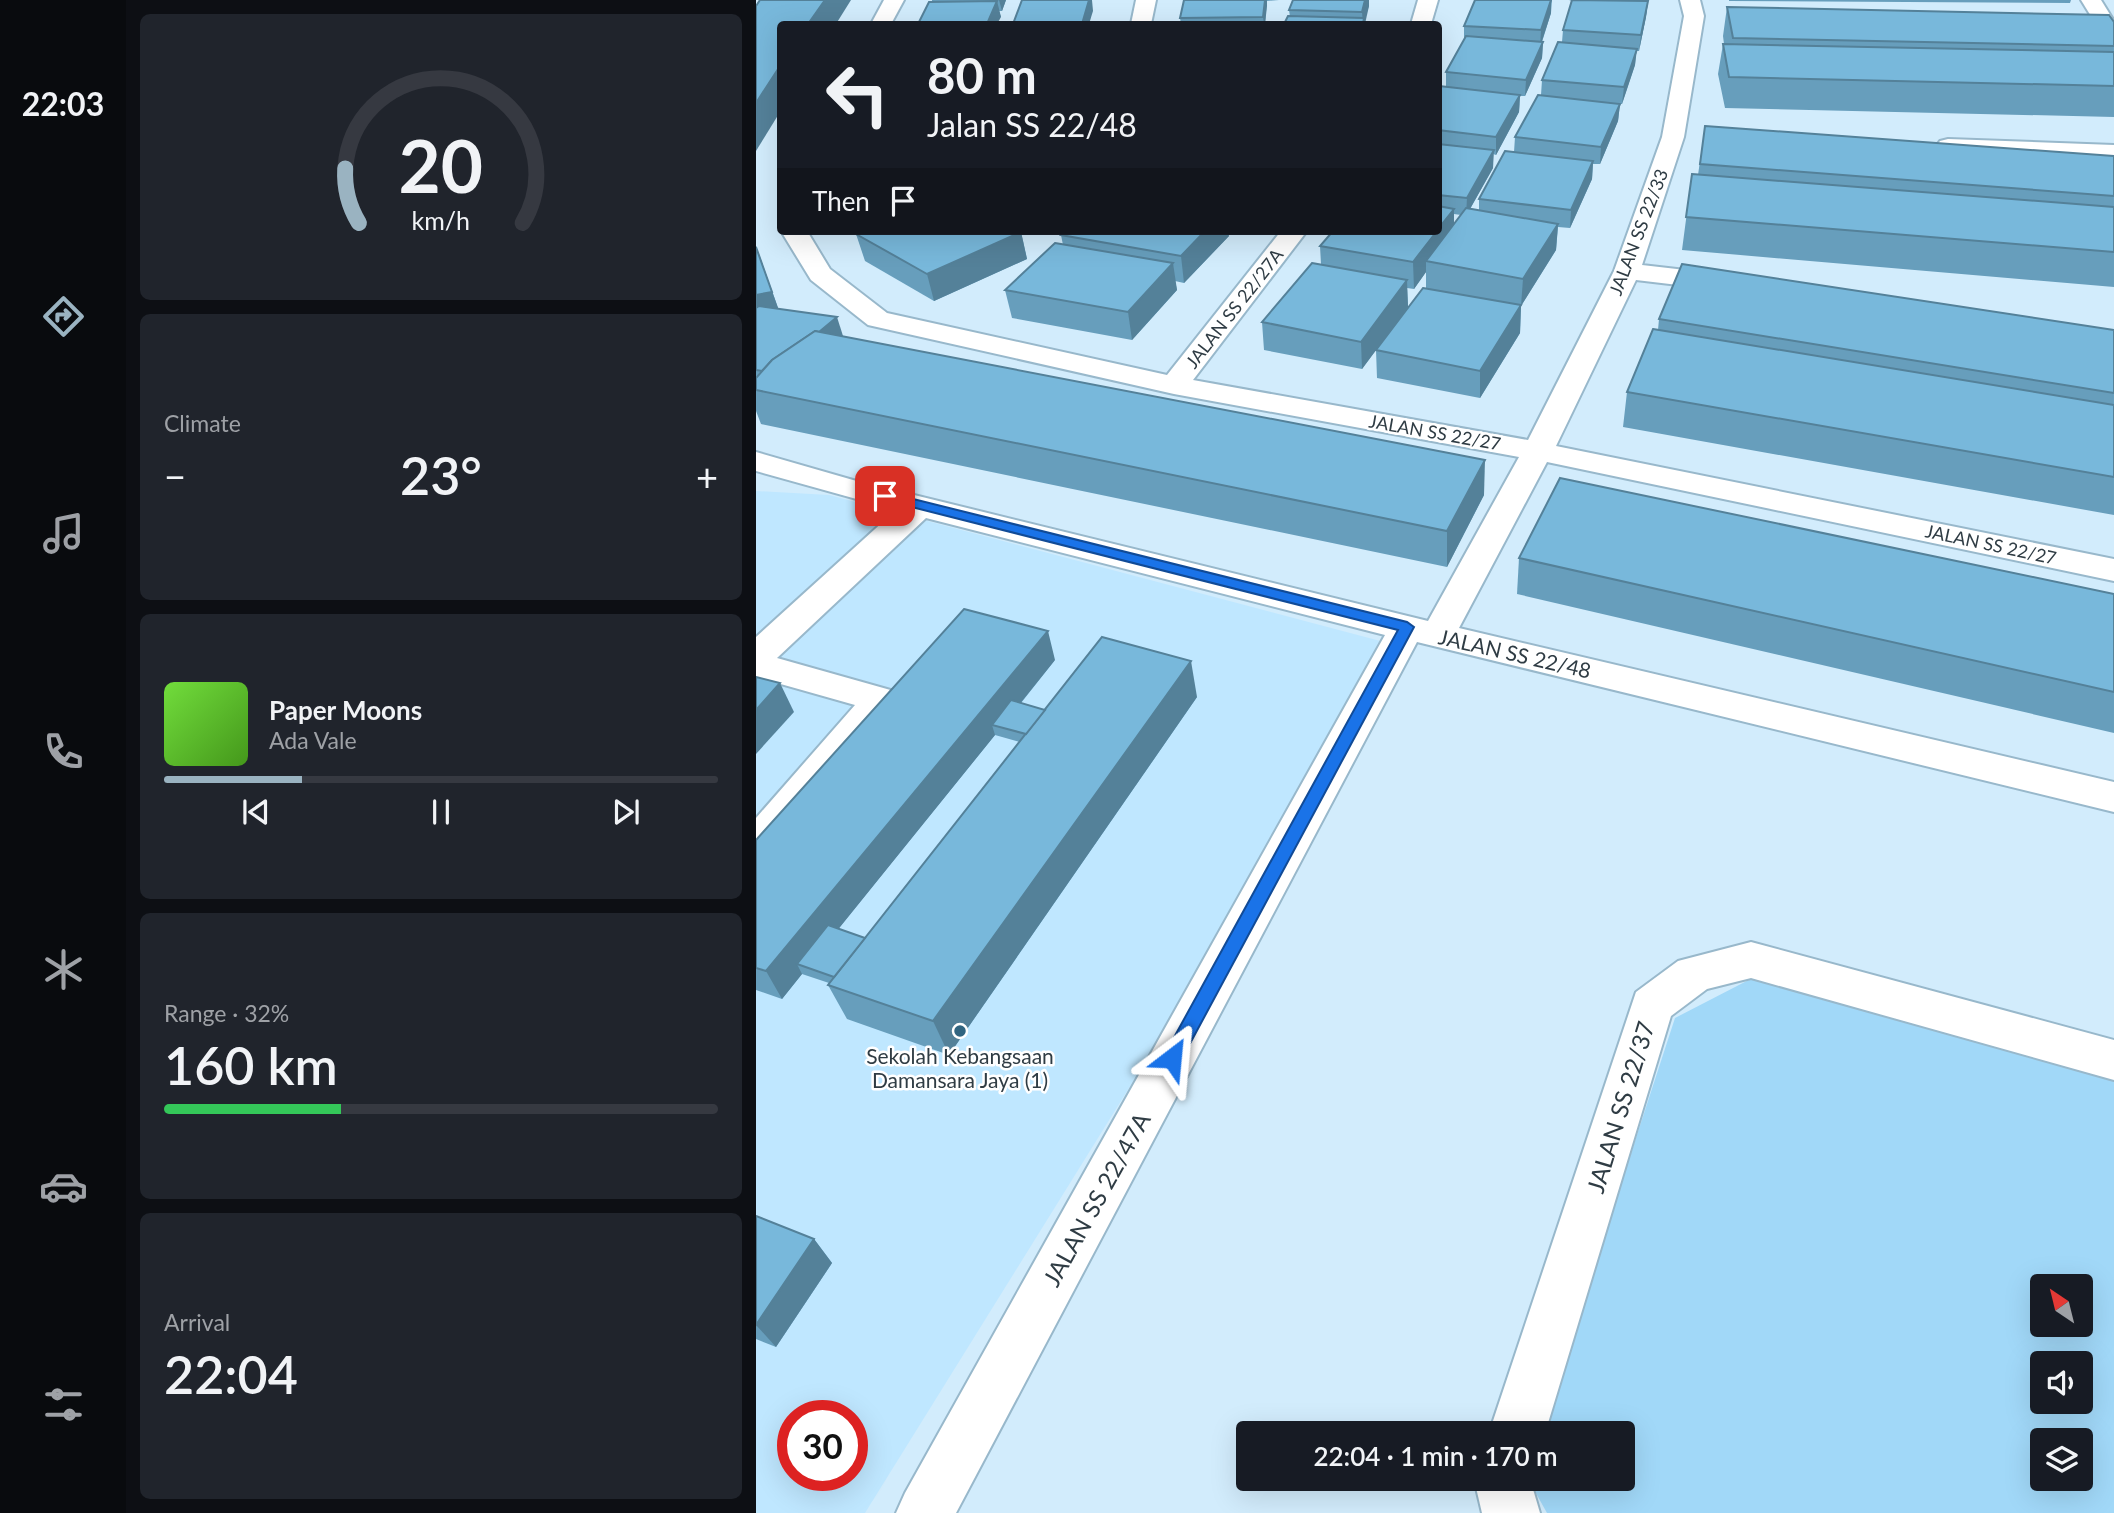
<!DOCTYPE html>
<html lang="en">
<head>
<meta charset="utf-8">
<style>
  :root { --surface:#171b24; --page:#20242c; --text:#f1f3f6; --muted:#9ea1a6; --line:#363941; --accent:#9ab3c1 }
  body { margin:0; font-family:Lato,sans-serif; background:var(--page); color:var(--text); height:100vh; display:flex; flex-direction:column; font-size:26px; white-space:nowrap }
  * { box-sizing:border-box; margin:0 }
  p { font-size:23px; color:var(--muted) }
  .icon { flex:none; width:38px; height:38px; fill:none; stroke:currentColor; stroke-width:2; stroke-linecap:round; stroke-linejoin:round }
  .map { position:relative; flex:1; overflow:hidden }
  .drawer { display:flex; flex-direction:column; gap:14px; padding:14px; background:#0d0f14; width:630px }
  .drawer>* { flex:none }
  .hud { position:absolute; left:21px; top:21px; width:665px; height:214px; border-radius:7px; box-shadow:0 7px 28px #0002; background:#171b24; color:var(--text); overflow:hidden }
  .needle { width:46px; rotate:325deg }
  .controls { position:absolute; left:1274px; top:1274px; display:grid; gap:14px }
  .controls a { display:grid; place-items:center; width:63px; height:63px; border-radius:7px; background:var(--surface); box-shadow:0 7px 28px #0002; font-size:35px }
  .speed { position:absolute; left:21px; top:1400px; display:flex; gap:14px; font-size:35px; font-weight:700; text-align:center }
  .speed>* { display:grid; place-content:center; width:91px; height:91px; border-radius:50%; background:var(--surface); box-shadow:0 7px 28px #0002; line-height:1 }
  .speed .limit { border:10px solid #d22; background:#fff; color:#111 }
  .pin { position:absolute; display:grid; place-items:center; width:60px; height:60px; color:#fff; margin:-30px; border-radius:14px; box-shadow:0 4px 10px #0006 }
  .me { position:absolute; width:77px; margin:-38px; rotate:29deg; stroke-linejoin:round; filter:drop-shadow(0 0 5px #0008) }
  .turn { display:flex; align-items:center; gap:24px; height:147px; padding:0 35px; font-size:32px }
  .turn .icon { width:91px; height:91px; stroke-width:2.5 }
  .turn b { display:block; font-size:49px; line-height:60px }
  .then { display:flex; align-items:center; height:66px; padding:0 35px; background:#0003; gap:14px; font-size:26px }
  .big { font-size:52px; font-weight:600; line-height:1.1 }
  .drawer .widget { flex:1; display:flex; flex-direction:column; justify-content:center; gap:10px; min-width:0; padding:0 24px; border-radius:10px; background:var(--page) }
  .drawer .dial { align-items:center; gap:0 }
  .dial svg { height:182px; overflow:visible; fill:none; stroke:var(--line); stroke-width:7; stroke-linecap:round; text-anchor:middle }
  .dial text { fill:var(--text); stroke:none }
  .song { display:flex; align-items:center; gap:21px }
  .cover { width:84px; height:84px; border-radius:10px; background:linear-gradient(135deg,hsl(100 70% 55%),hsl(100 70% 35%)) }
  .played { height:7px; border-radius:4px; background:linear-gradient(90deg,var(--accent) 25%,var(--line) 25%) }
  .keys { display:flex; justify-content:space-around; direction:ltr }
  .heat { display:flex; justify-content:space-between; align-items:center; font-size:38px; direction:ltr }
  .charge { height:10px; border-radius:5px; background:linear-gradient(90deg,#34c759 32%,var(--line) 0) }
  .trip { position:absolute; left:480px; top:1421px; width:399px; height:70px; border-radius:7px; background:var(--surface); box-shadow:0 7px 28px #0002; font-weight:600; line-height:70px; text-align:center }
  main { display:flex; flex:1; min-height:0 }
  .menu { display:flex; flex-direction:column; width:126px; justify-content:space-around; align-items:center; background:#090b0e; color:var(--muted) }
  .menu .icon { width:49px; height:49px }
  .menu .current { color:var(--accent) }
  .menu b { font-size:32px; color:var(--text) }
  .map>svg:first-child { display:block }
  .built { fill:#bfe7ff; fill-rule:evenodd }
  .green { fill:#a1d8f8; fill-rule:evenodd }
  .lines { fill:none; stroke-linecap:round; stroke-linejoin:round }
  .minor-casing { stroke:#98b8cb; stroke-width:4 }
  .minor { fill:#fff; fill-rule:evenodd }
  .wall { fill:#679ebc; fill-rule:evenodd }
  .shaded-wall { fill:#548199 }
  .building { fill:#78b8db; stroke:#548199; stroke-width:2 }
  .route { fill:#1a73e8; stroke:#114b97; stroke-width:2 }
  .poi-dot { fill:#306480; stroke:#fff; stroke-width:2.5 }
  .labels { text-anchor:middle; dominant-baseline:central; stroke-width:5; stroke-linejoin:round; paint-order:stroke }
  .far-street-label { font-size:18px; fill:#2f3c44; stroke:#fff }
  .street-label { font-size:21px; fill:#2f3c44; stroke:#fff }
  .poi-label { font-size:21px; fill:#2f3c44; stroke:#fff }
  .near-street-label { font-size:24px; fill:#2f3c44; stroke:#fff }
</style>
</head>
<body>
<main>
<nav class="menu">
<b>22:03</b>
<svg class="icon current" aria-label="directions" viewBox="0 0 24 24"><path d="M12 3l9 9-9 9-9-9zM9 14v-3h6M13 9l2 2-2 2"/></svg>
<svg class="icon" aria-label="music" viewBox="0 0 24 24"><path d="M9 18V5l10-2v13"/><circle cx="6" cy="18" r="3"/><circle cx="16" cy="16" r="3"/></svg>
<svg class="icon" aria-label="phone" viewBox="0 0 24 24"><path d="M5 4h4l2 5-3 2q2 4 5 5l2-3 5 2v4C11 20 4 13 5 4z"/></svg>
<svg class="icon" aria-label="climate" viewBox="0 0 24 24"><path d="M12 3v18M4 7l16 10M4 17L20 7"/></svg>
<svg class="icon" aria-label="car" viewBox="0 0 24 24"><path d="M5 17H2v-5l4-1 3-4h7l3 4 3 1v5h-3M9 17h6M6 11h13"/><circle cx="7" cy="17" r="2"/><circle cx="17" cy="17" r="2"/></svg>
<svg class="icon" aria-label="filters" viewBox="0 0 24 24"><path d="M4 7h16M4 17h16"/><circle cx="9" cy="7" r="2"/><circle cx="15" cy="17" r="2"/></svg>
</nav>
<section class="drawer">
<div class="widget dial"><svg viewBox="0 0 100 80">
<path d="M14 69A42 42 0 1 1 86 69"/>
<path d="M14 69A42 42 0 0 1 8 45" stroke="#9ab3c1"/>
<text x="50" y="56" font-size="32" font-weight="700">20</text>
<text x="50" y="72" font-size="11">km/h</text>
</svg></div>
<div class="widget"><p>Climate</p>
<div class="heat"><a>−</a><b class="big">23°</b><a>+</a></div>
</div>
<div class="widget">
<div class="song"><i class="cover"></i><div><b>Paper Moons</b><p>Ada Vale</p></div></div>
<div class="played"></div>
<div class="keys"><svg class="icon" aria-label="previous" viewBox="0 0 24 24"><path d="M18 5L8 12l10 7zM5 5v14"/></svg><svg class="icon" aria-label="pause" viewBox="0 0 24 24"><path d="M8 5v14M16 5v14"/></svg><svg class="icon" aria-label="next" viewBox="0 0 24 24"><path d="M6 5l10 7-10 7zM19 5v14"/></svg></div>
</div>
<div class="widget"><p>Range · 32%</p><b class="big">160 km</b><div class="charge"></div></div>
<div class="widget"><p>Arrival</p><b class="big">22:04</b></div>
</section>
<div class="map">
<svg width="1358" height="1513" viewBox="0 0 1358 1513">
  <rect width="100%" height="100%" fill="#d2ecfc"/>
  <path class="built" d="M0,491L73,495L647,647L109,1513H0ZM37,1416H96V1475H37Z"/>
  <path class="green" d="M1012,970L1358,1065V1513H791L772,1479H866V1433H784L919,1018ZM1286,1286H1325V1325H1286ZM1286,1363H1325V1402H1286ZM1286,1440H1325V1479H1286Z"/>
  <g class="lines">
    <defs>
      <g id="minor">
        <polygon points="128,0 148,0 135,24 115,24"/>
        <polygon points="380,0 400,0 395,24 375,24"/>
        <polygon points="662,0 682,0 675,24 655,24"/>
        <polygon points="924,0 944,0 948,16 928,137 886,265 973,275 982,277 986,283 982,289 973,291 880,280 800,446 1358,559 1358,581 791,462 703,628 1358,782 1358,812 661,642 200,1513 140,1513 149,1493 629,635 170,518 21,658 138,691 144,700 14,857 0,862 0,818 99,705 0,677 0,637 140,510 0,471 0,452 97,480 672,621 763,457 418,394 112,325 55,280 25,231 51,231 74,269 131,313 411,375 525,231 551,231 437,380 772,440 858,271 906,137 928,16"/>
        <polygon points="1325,0 1345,0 1358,21 1358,44 1351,42"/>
        <polygon points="1192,139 1358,145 1358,159 1184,151 1180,146 1184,141"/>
        <polygon points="995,942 1358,1040 1358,1080 995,978 951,989 915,1016 789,1433 733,1433 880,992 922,961"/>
        <polygon points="718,1479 774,1479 784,1513 726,1513"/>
      </g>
    </defs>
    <use href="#minor" class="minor-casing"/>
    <use href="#minor" class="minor"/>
  </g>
  <g class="wall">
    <polygon points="176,0 250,0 246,11 243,11 245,17 176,2"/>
    <polygon points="428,0 523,0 511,1 509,24 425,24 424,18"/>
    <path d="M719,0H796L795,13L786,42H787L786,58L769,96H764L763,112L740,155L737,154V168L714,209L723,210V199L758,152L759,137L785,95L786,80L806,42L807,30L816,1L813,0L892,1L890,17L883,51H880L879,65L866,104L855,103L864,104L862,121L844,164H837L836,179L814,228L802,227L800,250L765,306L764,333L724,398L621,378L620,350L670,288V272L658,289L651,288L652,307L606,369L508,350L506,322L565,264L564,246L682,231V88L690,87V72L708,39V26ZM698,214L705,215L698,224Z"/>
    <polygon points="973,0 1315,0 1314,3 973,1"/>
    <polygon points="613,6 608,21 534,17 533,10"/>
    <polygon points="971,7 1358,22 1358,117 969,108 962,74 967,44 968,44 967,36"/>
    <polygon points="949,126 1358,156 1358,287 926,250 936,174 942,175"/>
    <polygon points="265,232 271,259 178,301 109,261 100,234"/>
    <polygon points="305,235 473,236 428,283 419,281 421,290 376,340 256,318 249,290 307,245"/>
    <polygon points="0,246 22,308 87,336 728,495 691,567 5,424 0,411"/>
    <polygon points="903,319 1358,330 1358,515 867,427 871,392 902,330"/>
    <polygon points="763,558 1358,594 1358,733 761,594"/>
    <path d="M299,660L265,703L289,710L441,697L193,1055L91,1019L72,985L73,983L46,974L26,999L0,990V840ZM239,735L264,742L109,938L82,929Z"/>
    <polygon points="0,1216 58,1239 76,1263 20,1347 0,1339"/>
  </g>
  <g class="shaded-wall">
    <polygon points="69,0 95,0 80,24 52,24"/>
    <polygon points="243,0 250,0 246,11"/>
    <polygon points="333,0 336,0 337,11 333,24 326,24"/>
    <polygon points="509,0 511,0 511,6 509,24 508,24 507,17"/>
    <polygon points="609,0 613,0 613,6 609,24 607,24 606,12"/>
    <polygon points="795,0 795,13 784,47 785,30"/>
    <polygon points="241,1 245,17 241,24 231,24"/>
    <polygon points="892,1 890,17 883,51 885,35"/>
    <polygon points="787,42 786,58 769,96 770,80"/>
    <polygon points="881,49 879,65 866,104 868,87"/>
    <polygon points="24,66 24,112 0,151 0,103"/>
    <polygon points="764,95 763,112 740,155 740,137"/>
    <polygon points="864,104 862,121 844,164 845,147"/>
    <polygon points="738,150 737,168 710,216 711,198"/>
    <polygon points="837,161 836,179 814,228 815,210"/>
    <polygon points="698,209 698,235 670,261 670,272 658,289 657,262 681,231 682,231 682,229"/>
    <polygon points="802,224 800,250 765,306 767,279"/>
    <polygon points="449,231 472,231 473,236 428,283 425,256"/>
    <polygon points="265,232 271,259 178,301 171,274"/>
    <polygon points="0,246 26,319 0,325"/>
    <polygon points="417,263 421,290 376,340 372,312"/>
    <polygon points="651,280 652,307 606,369 605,342"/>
    <polygon points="765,305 764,333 724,398 724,371"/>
    <polygon points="81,317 87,336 22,392 14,373"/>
    <polygon points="729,460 728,495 691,567 691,531"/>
    <polygon points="292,631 299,660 245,727 236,725 239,735 51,968 41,964 46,974 26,999 10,971"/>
    <polygon points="435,661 441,697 193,1055 177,1021"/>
    <polygon points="24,683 38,712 0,754 0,710"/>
    <polygon points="58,1239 76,1263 20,1347 0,1325"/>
  </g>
  <g class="building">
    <polygon points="4,0 69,0 52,24 24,24 24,66 0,103 0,6"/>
    <polygon points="266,0 333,0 326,24 257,24"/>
    <polygon points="428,0 509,0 507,17 424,18"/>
    <polygon points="537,0 609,0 606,12 533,10"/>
    <polygon points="719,0 795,0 785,30 708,26"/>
    <polygon points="816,0 892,1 885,35 807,30"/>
    <polygon points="241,1 231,24 162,24 173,2"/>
    <polygon points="971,7 1353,15 1358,22 1358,46 977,38"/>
    <polygon points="532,16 608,18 607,24 528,24"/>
    <polygon points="710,36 787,42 770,80 690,72"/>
    <polygon points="802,42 881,49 868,87 786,80"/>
    <polygon points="967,44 1358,52 1358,86 973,77"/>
    <polygon points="683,86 764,95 740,137 682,130 682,88"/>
    <polygon points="782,95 864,104 845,147 759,137"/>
    <polygon points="949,126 1358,156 1358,196 944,164"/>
    <polygon points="682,144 738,150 711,198 682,195"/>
    <polygon points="749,151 837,161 815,210 723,199"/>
    <polygon points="936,174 1358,207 1358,252 930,217"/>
    <polygon points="682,206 698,209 682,229"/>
    <polygon points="710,208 802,224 767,279 670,261"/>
    <polygon points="109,231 262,231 265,232 171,274 100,234"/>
    <polygon points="309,231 449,231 425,256 305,235"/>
    <polygon points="577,231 681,231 657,262 564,246"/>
    <polygon points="299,243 417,263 372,312 249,290"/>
    <polygon points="0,247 16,292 0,295"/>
    <polygon points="556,263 651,280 605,342 506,322"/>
    <polygon points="926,264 1358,330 1358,393 903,319"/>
    <polygon points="667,288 765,305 724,371 620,350"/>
    <polygon points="3,306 81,317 63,332 59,331 16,360 6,371 0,370 0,308"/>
    <polygon points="897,329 1358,405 1358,477 871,392"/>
    <polygon points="59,331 729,460 691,531 0,390 0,378 16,360"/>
    <polygon points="804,478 1358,594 1358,692 763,558"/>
    <polygon points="208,609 292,631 10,971 0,968 0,840"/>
    <polygon points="346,637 435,661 177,1021 72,985"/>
    <polygon points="0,677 24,683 0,710"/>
    <polygon points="255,700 289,710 270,734 236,725"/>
    <polygon points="72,925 109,938 78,977 41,964"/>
    <polygon points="0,1216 58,1239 0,1325"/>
  </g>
  <polygon class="route" points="129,492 651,622 658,627 423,1064 410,1064 407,1058 410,1052 642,630 124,499 122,496"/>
  <circle class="poi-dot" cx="204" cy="1031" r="7"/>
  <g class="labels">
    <g class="far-street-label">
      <text transform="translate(882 232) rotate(-69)">JALAN SS 22/33</text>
      <text transform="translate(478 308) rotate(-52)">JALAN SS 22/27A</text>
      <text transform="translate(679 432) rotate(10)">JALAN SS 22/27</text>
      <text transform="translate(1235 544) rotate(12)">JALAN SS 22/27</text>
    </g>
    <g class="street-label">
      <text transform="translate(759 653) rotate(13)">JALAN SS 22/48</text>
    </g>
    <g class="poi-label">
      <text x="204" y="1055">Sekolah Kebangsaan<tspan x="204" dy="24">Damansara Jaya (1)</tspan></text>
    </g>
    <g class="near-street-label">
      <text transform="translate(864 1107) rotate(-73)">JALAN SS 22/37</text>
      <text transform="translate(340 1199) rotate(-61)">JALAN SS 22/47A</text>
    </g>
  </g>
</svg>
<div class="controls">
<a><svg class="needle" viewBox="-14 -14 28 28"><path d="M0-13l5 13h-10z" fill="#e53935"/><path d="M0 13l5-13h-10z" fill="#9ea1a6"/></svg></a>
<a><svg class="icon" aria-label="sound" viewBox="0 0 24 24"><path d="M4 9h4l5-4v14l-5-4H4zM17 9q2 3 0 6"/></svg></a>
<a><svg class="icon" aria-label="layers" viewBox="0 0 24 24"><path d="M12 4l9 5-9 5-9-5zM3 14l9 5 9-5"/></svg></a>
</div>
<div class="speed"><div class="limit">30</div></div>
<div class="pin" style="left:129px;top:496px;background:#d93025"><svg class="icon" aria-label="arrive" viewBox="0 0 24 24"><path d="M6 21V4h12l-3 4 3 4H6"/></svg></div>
<svg class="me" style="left:416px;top:1058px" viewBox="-20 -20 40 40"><path d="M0-17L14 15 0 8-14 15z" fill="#1a73e8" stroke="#fff" stroke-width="4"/></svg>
<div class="trip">22:04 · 1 min · 170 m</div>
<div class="hud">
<div class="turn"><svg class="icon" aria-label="left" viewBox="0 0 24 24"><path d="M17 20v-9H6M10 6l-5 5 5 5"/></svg><div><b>80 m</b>Jalan SS 22/48</div></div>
<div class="then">Then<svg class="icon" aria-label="arrive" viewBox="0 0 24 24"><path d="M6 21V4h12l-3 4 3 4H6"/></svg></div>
</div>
</div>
</main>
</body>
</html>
